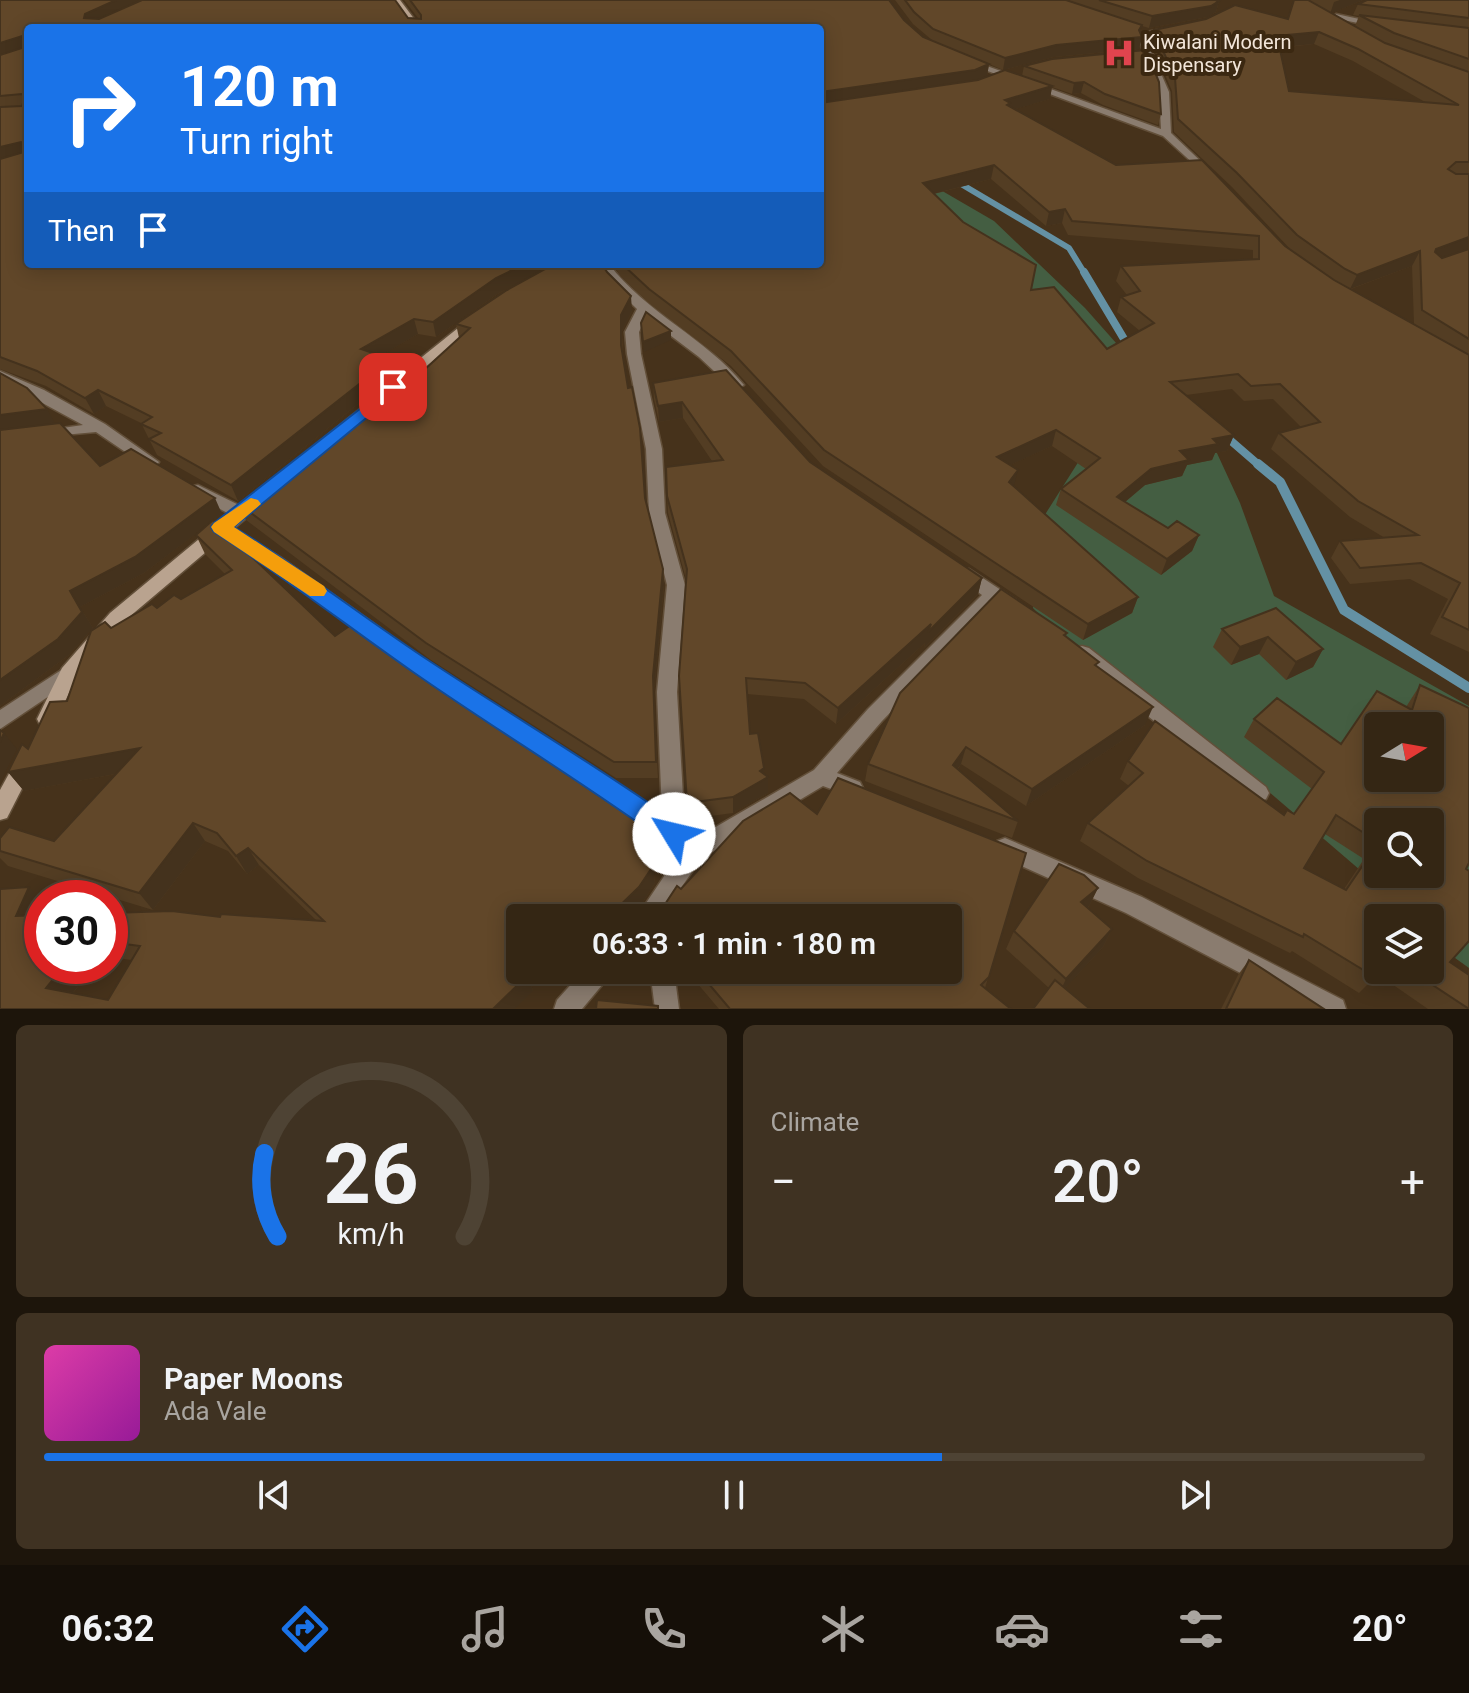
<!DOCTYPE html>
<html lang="en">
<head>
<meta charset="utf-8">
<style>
  :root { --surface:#342614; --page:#3f3222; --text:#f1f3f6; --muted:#a9a5a0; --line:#4e4334; --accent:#1a73e8 }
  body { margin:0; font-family:Roboto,sans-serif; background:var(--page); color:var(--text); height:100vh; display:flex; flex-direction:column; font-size:30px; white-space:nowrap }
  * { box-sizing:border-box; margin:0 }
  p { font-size:26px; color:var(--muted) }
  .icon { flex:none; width:44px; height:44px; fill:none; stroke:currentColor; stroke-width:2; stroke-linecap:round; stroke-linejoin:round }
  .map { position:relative; height:1009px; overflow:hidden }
  .drawer { display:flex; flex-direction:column; gap:16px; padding:16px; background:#1d150b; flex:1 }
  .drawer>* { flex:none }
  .top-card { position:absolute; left:24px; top:24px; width:800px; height:244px; border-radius:8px; box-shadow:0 4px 20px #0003,0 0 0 2px var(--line); background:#1a73e8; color:#fff; overflow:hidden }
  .needle { width:52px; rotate:79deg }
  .controls { position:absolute; left:1364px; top:712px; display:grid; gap:16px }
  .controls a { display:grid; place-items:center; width:80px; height:80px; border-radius:8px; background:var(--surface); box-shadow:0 4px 20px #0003,0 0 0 2px var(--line); font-size:40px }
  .speed { position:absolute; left:24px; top:880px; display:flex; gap:16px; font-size:40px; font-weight:700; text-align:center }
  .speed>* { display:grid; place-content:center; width:104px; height:104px; border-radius:50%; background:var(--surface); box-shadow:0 4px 20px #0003,0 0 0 2px var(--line); line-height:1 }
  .speed .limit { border:12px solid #d22; background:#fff; color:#111 }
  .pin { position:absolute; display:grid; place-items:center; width:68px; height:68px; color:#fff; margin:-34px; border-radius:16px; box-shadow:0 4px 12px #0006 }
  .me { position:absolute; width:88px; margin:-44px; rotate:306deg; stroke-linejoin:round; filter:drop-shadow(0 0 6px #0008) }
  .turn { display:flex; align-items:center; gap:28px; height:168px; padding:0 24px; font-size:36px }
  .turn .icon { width:104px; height:104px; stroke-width:2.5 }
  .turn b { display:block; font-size:56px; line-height:68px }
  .then { display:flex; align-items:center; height:76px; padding:0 24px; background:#0003; gap:16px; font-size:30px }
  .big { font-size:60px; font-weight:600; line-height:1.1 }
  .drawer .widget { flex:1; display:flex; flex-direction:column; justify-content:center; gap:12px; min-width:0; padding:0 28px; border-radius:12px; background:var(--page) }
  .drawer .dial { align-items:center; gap:0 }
  .dial svg { height:208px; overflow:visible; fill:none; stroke:var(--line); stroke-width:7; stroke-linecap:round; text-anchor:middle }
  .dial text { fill:var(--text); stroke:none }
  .song { display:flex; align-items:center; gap:24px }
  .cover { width:96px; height:96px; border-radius:12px; background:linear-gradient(135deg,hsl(320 70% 55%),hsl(300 70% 35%)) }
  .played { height:8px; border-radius:4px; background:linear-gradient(90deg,var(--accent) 65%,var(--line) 65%) }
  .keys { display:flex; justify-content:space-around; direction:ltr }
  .heat { display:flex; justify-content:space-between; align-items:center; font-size:44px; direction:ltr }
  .drawer .tiles { flex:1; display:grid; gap:16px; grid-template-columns:1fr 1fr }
  .widget:last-child { grid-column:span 2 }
  .trip { position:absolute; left:506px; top:904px; width:456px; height:80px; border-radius:8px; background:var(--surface); box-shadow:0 4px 20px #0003,0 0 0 2px var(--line); font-weight:600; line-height:80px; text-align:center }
  .dock { display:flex; height:128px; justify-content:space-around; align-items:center; background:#150f08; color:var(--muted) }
  .dock .icon { width:56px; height:56px }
  .dock .on { color:var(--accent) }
  .dock b { font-size:36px; color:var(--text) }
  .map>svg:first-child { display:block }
  .green { fill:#445e42; fill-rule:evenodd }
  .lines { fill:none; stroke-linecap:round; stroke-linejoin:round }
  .stream-far2 { stroke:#6491a4; stroke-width:6 }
  .stream-far1 { stroke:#6491a4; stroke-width:8 }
  .stream { stroke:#6491a4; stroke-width:10 }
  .street-casing { stroke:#624f39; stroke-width:3 }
  .secondary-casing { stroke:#624f39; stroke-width:3 }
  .street { fill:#8a7c6f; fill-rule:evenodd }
  .secondary { fill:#b9a38f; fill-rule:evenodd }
  .wall { fill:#533d23; fill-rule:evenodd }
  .shaded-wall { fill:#44321d }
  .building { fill:#614729; stroke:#44321d; stroke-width:2; fill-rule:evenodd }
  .route { fill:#1a73e8; stroke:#114b97; stroke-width:2 }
  .slow { fill:#f59e0b }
  .labels { text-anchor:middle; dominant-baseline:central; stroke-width:8; stroke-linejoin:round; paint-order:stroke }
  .far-poi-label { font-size:20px; fill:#f3e6d9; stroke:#3b2811; text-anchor:start }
</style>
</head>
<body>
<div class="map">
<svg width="1469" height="1009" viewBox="0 0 1469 1009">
  <rect width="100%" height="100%" fill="#46321b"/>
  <path class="green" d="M932,185L994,221L1085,308L1148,379L1204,425L1240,503L1274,596L1469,706V968L1430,940V918L1374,882L1254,779L1044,620L1033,608L1034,532L1084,453L951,289ZM1378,726H1430V778H1378ZM1378,822H1430V874H1378Z"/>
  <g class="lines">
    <polyline class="stream-far2" points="956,181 1069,248 1085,274"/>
    <g class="stream-far1">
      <polyline points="1084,272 1130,349"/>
      <polyline points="1223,434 1260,466"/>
    </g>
    <polyline class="stream" points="1258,464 1280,482 1344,610 1469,688"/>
    <defs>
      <g id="street">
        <polygon points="1336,14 1378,23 1382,25 1378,27 1333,18"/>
        <polygon points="1175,27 1178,31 1152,36 1147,41 1169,92 1171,133 1211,171 1211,175 1207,176 1163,136 966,63 973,61 1161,129 1159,92 1139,41 1146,32"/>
        <path d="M597,264H609C646,313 706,338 744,385L737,389L732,388L699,357L646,317L639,332L641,354L662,449L665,513L685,585L677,692L685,831L695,839L814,770L868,709L982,595L957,577L954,573L957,569H969L1019,602L1022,607L1019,612L1013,614L995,604L882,721L837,773L860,782L863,788L860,794L853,797L823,786L701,859L660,918H636L679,854L635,818L546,759L543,753L546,747L553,744L560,747L662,814L657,692L667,585L649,513L646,449L627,354L625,332L637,309L612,285Z"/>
        <polygon points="0,371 44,390 105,424 159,462 156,466 146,466 96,432 41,437 39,434 41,431 83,425 0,380"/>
        <polygon points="198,485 247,509 249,513 247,517 235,517 192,494 190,490 192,486"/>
        <polygon points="221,521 280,557 380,628 383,633 380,638 374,640 368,638 268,565 215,531 213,527"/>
        <polygon points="1082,646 1089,648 1266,787 1269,793 1266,799 1259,802 1252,799 1075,658 1073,653 1075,648"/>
        <polygon points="69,665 76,668 78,673 76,678 0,729 0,710"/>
        <polygon points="1005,838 1142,897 1343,1000 1346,1009 1309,1009 1126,913 997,855 994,848 997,841"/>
        <polygon points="584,970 612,970 608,978 582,1009 554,1009 557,1000"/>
        <polygon points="650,970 674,970 679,1009 655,1009"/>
      </g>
      <g id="secondary">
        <polygon points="392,0 400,0 421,28 413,28"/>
        <polygon points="473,316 478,317 478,323 407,383 397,383 395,380 397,377"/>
        <polygon points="258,494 266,499 264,503 122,623 76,678 54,725 47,727 40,725 37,719 62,668 110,613 252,495"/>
        <polygon points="24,756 31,759 34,765 7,818 0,820 0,790 17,759"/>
      </g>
    </defs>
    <use href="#street" class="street-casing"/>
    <use href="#secondary" class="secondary-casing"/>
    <use href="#street" class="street"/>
    <use href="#secondary" class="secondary"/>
  </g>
  <g class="wall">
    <path d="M0,0L418,18L404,0H889L904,20L923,37L932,40L913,24L895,0H1215L1219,1L1216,12L1208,17L1149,28L1142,26L1140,32L1142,37L1139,49L1054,57L1003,70L989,64L987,76L977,81L1022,76L1024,66L1052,59L1161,114L1158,125L1103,105L1081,93L1072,94L1052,87L1050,99L1015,109L1116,165L1291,250L1232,187L1174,132L1172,91L1151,42L1154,30L1288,19L1294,0H1363L1332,13L1355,26L1359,16L1353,15L1358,4L1469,0V248L1451,255L1469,249V652L1430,634L1448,599L1410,579L1350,584L1331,558L1340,541L1385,538L1350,517L1271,449L1279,433L1301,427L1273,399L1244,401L1232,389L1186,395L1234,435L1227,451L1215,453L1212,460L1187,465L1182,476L1145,485L1125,502L1168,528L1199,535L1192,551L1161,575L1056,505L1061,489L1086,469L1052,446L1010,465L1014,486L1138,597L1132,613L1083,640L823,466L731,366L650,304L621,277L613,264H820V28L28,264H602L632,311L622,331L623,353L645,499L663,569L664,585L654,692L658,778H616L431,660L246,520L239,504L424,370L459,338L456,324L517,284L499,293L436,337L418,334L381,355L391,359L395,374L238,501L157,455L141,423L106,406L94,414L46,386L0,369ZM1314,44L1353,61L1425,102L1289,91L1279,48ZM991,179L1046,226L1062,223L1068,235L1253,250V259L1121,266L1116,281L1127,295L1121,297L1117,312L1140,331L1107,349L1031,290L934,194ZM1412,266L1414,324L1351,289Z"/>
    <polygon points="0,373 100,466 222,514 213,520 335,636 407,655 569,759 571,765 662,848 649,862 653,866 655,883 641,905 628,918 520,918 528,975 533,991 0,1009 42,900 41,915 94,966 73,993 108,1000 132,960 110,957 110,913 316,920 259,865 247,874 228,851 205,841 153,910 8,866 0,858 0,838 54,841 116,774 24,791 8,772 67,701 111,628 157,608 181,599 225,574 205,554 196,535 207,525 144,573 80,607 93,628 69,655 0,706"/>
    <polygon points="653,383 810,462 982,578 978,594 924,648 925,643 836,724 804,699 747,694 750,734 764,768 764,774 768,793 733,813 688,819 679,676 686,579 668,513 666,467 712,461 683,418 659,422 654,399"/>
    <polygon points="1276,608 1323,649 1313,667 1286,680 1259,654 1231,665 1213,647 1222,629"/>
    <polygon points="1067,633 1066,636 1097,666 1145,725 1026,806 961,764 958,769 1018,821 1012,838 865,781 868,764"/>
    <path d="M1420,685L1466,869L1450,962L1469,1009H1428L1376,973L1375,977L1359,993L1292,951L1290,953L1138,878L1080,841L1088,823L1129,786L1120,779L1128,761L1284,814H1294L1312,789L1244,737L1254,719L1341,744L1406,707ZM1325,834L1364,859L1344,889L1304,868ZM1378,918L1430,970H1378Z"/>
    <polygon points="838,778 1026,853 985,988 1011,1009 719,1009 686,970 948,970 948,918 656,918 677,886 681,889 743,821 790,793 817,814"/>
    <polygon points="1098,888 1088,908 1112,929 1103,947 1065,988 1049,988 1006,949 1014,931"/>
    <polygon points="1249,960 1324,1009 1221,1009 1238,975"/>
  </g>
  <g class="shaded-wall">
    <polygon points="116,0 146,0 89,28 84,18 85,14"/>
    <polygon points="1340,0 1363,0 1330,14 1334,2"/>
    <polygon points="1219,1 1216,12 1208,17 1149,28 1152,16"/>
    <polygon points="1142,25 1138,38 1142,37 1139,49 1054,57 1003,70 1005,58 1056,45 1139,30"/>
    <polygon points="1319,32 1314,44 1272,48 1277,36"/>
    <polygon points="22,36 27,48 0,57 0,43"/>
    <polygon points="989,64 987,76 973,82 820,105 820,92"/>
    <polygon points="1084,82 1081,93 1072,94 1074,83"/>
    <polygon points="1052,86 1050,99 1009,111 1005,100"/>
    <polygon points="21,142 27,155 0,162 0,147"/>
    <polygon points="994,165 991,179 921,197 923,183"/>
    <polygon points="1065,209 1062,223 1046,226 1049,212"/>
    <polygon points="1469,237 1469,248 1429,263 1436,249"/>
    <polygon points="1420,251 1412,266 1350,289 1357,275"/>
    <polygon points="525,264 557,264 499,293 436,337 433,322 496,278"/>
    <polygon points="631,296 632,311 622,331 623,360 621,315"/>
    <polygon points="414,319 418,334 366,364 361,349"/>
    <polygon points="671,331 671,340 644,352 643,342"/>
    <polygon points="391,359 395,374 238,501 231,485"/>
    <polygon points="98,390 106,406 94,414 85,398"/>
    <polygon points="682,402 683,418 659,422 658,406"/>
    <polygon points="47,409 56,425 0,432 0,415"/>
    <polygon points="1056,430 1052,446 993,473 997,457"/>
    <polygon points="1234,435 1227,451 1215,453 1212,460 1187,465 1182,476 1145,485 1112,513 1117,497 1151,469 1180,451 1213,439"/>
    <polygon points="1018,470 1014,486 1009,482"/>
    <polygon points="215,498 222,514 144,573 80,607 93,628 69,655 0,706 0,680 70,591"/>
    <polygon points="1199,535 1192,551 1161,575 1167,559"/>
    <polygon points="663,569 664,585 654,692 658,778 653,676"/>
    <polygon points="982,578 978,594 924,648 925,643 836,724 838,708"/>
    <polygon points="1138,597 1132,613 1083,640 1088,624"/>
    <polygon points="1268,637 1259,654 1231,665 1240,647"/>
    <polygon points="1323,649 1313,667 1286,680 1296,662"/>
    <polygon points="1153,707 1145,725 1026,806 1032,789"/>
    <polygon points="4,733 17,749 0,783 0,742"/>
    <polygon points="966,747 961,764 948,782 953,765"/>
    <polygon points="140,748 153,767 24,791 8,772"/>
    <polygon points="764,768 764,780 768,777 768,793 733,813 733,797 760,771"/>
    <polygon points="193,823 205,841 153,910 139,893"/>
    <polygon points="660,830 662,848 641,872 639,854"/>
    <polygon points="248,848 259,865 247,874 236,856"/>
    <polygon points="653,866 655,883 641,905 628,918 607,918"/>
    <polygon points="29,887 42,900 42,913 33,933 16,916"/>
    <polygon points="1098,888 1089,906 1073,920 1081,902"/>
    <polygon points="1112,929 1103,947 1058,996 1066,979"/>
    <polygon points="520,961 520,970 534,970 528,975 533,991 515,1009 493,1009 517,963"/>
    <polygon points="64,966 94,966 64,1004 46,988"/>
  </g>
  <g class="building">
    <polygon points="0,0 116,0 85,14 84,18 99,19 142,0 395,0 408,18 421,19 421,15 410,0 889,0 904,20 923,37 989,64 975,70 820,92 820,94 820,28 28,28 28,264 525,264 496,278 433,322 414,319 361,349 391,359 231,485 149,439 161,433 141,424 152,417 98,390 85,398 37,371 0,357 0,159 24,152 25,145 21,142 0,147 0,107 22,106 25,97 22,94 0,96 0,55 25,47 26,39 22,36 0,43"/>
    <polygon points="905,0 1066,0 1142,25 1139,30 1142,37 1056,45 1005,58 933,29 914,12"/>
    <polygon points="1099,0 1215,0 1219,1 1211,6 1152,16"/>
    <path d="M1294,0H1308L1385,43L1469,72V162H1456L1448,169L1456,174H1469V237L1436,249L1435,252L1442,258L1469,249V339L1422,310L1420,251L1357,275L1345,269L1297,235L1237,173L1178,119L1175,78L1154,30L1206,19L1235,5L1288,19ZM1319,32L1358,49L1459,105L1289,91L1277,36Z"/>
    <polygon points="1367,0 1469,0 1469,18 1358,4"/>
    <polygon points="1359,15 1469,28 1469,59 1394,33"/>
    <polygon points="1146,50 1159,82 1161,114 1105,94 1084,82 1074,83 1024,66 1052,59"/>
    <path d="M1005,70L1052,86L1005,100L1010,103L1007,105L1116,165L1202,160L1285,246L1334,280L1469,355V630L1442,617L1460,583L1421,563L1360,568L1340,541L1418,535L1358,501L1279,433L1320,422L1280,384L1251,386L1238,374L1170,382L1234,435L1213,439L1218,444L1180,451L1189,460L1151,469L1117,497L1168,528L1177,521L1199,535L1167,559L1061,489L1100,458L1056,430L997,457L1018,470L1009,482L1138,597L1088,624L824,450L731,351L649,289L622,264H820V103L978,80ZM994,165L1049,212L1065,209L1072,221L1259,236V259L1121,266L1140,291L1121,297L1154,323L1107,349L1054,287L1031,290L1036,265L963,222L923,183Z"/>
    <polygon points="554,264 602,264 607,272 631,296 621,315 621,345 628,388 632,387 640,428 645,498 663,569 653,676 656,762 614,762 426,643 239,504 410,365 424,370 470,328 456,324 507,290"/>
    <polygon points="646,312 671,331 643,342 641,323"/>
    <polygon points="726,370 810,462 982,578 928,632 931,624 838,708 805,683 746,678 750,734 758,733 764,768 760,771 768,777 733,797 687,803 679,676 687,569 667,496 666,467 723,460 682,402 658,406 653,383"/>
    <polygon points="0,373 27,388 47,409 0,415"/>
    <polygon points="60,423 100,466 131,449 215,498 135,557 70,591 82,612 58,639 0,680 0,430"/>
    <polygon points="213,520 335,636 358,620 407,655 569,759 562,759 660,830 639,854 653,866 639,887 607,918 520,918 520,961 517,963 520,966 520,970 523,970 528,975 493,1009 0,1009 0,889 29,887 16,916 42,915 42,966 64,966 46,988 108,1000 140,946 110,942 110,913 172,911 220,917 221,914 324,921 248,848 236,856 217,833 193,823 139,893 0,851 0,838 9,827 54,841 140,748 8,772 22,744 28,749 50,702 67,701 91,631 105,622 111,628 152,604 157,608 174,595 181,599 232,570 196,535"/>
    <polygon points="1001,589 1067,633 1064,635 1099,662 1095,665 1153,707 1032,789 966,747 953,765 1018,821 868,764 900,693"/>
    <polygon points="1276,608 1323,649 1296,662 1268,637 1240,647 1222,629"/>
    <path d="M1420,685L1469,708V863L1466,869L1469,871V941L1450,962L1469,975V1009L1410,970H1430V918H1378V968L1375,977L1304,934L1303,937L1147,861L1088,823L1143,773L1128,761L1155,721L1284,815L1287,810L1294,814L1324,772L1254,719L1277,698L1341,744L1377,691L1412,710ZM1378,726H1430V778H1378ZM1336,815L1378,842V822H1430V874H1378V843L1346,890L1304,868Z"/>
    <polygon points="0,730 4,733 0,742"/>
    <polygon points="838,778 1026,853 989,977 981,985 1011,1009 730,1009 697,970 948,970 948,918 656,918 677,886 681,889 743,821 790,793 817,814"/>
    <polygon points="1059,864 1084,875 1098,888 1081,902 1112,929 1066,979 1014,931"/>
    <polygon points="1249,960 1324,1009 1226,1009"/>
    <polygon points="1055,980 1090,1009 1033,1009"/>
    <polygon points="597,1000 658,1006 658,1009 596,1009"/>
  </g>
  <path class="route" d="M393,383L401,387L399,391L234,527C302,569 364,618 431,662C514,717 601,768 682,826L686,834L682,842L674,845L665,842C583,782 496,730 413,672C346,625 283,576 214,532L211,527L214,523Z"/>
  <polygon class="slow" points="251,498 258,500 261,504 234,527 324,586 327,591 324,596 310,596 214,532 211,527 214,523"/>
  <defs>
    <symbol id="hospital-bare" viewBox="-9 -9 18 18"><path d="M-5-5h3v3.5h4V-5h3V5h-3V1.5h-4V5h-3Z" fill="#e0444e" stroke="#3b2811" stroke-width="2.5" paint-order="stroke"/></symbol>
  </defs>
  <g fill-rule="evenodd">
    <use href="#hospital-bare" x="1097" y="31" width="44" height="44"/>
  </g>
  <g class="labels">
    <g class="far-poi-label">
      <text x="1143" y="42">Kiwalani Modern<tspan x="1143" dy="23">Dispensary</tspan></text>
    </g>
  </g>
</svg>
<div class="controls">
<a><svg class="needle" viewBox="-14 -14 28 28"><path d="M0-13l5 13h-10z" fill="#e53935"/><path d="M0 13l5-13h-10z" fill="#a9a5a0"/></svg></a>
<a><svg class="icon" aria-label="search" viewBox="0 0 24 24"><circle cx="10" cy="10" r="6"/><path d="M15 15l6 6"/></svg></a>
<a><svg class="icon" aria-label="layers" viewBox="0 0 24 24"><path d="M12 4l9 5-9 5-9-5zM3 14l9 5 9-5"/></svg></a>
</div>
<div class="speed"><div class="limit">30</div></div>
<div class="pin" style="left:393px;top:387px;background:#d93025"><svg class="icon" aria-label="arrive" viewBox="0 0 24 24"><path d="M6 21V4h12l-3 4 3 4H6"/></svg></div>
<svg class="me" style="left:674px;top:834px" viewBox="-20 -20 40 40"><circle r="19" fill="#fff"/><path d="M0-13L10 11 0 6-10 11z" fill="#1a73e8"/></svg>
<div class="trip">06:33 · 1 min · 180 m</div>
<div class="top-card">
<div class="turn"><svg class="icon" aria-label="right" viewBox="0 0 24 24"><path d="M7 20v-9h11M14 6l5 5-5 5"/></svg><div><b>120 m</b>Turn right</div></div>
<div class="then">Then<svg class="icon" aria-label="arrive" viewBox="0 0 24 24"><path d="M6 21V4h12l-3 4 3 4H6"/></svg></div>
</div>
</div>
<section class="drawer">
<div class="tiles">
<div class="widget dial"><svg viewBox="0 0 100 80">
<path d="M14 69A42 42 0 1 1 86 69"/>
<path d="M14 69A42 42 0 0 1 9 37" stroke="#1a73e8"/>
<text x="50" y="56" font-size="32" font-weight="700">26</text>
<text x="50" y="72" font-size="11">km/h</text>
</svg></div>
<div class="widget"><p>Climate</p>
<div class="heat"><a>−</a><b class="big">20°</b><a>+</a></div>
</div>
<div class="widget">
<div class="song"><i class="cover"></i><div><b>Paper Moons</b><p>Ada Vale</p></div></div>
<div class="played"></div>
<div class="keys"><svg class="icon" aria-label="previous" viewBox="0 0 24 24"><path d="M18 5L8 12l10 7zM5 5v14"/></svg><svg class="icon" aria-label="pause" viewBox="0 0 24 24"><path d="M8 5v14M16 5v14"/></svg><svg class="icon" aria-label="next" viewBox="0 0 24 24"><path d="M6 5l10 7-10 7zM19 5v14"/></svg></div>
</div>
</div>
</section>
<nav class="dock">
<b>06:32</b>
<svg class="icon on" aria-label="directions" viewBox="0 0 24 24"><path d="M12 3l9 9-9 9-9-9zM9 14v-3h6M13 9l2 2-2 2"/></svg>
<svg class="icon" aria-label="music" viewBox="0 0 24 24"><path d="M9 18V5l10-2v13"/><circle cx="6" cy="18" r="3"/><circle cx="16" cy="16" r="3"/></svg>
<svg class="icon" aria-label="phone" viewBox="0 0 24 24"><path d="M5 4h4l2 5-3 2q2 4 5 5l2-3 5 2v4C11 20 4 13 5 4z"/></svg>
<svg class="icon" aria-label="climate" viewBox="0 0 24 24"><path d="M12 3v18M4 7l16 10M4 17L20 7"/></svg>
<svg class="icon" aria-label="car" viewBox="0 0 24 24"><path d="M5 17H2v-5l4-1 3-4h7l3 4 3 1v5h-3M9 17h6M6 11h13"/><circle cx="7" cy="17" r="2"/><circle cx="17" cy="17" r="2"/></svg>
<svg class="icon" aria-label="filters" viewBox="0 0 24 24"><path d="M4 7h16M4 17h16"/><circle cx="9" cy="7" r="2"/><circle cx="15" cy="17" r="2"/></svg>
<b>20°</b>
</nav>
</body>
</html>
